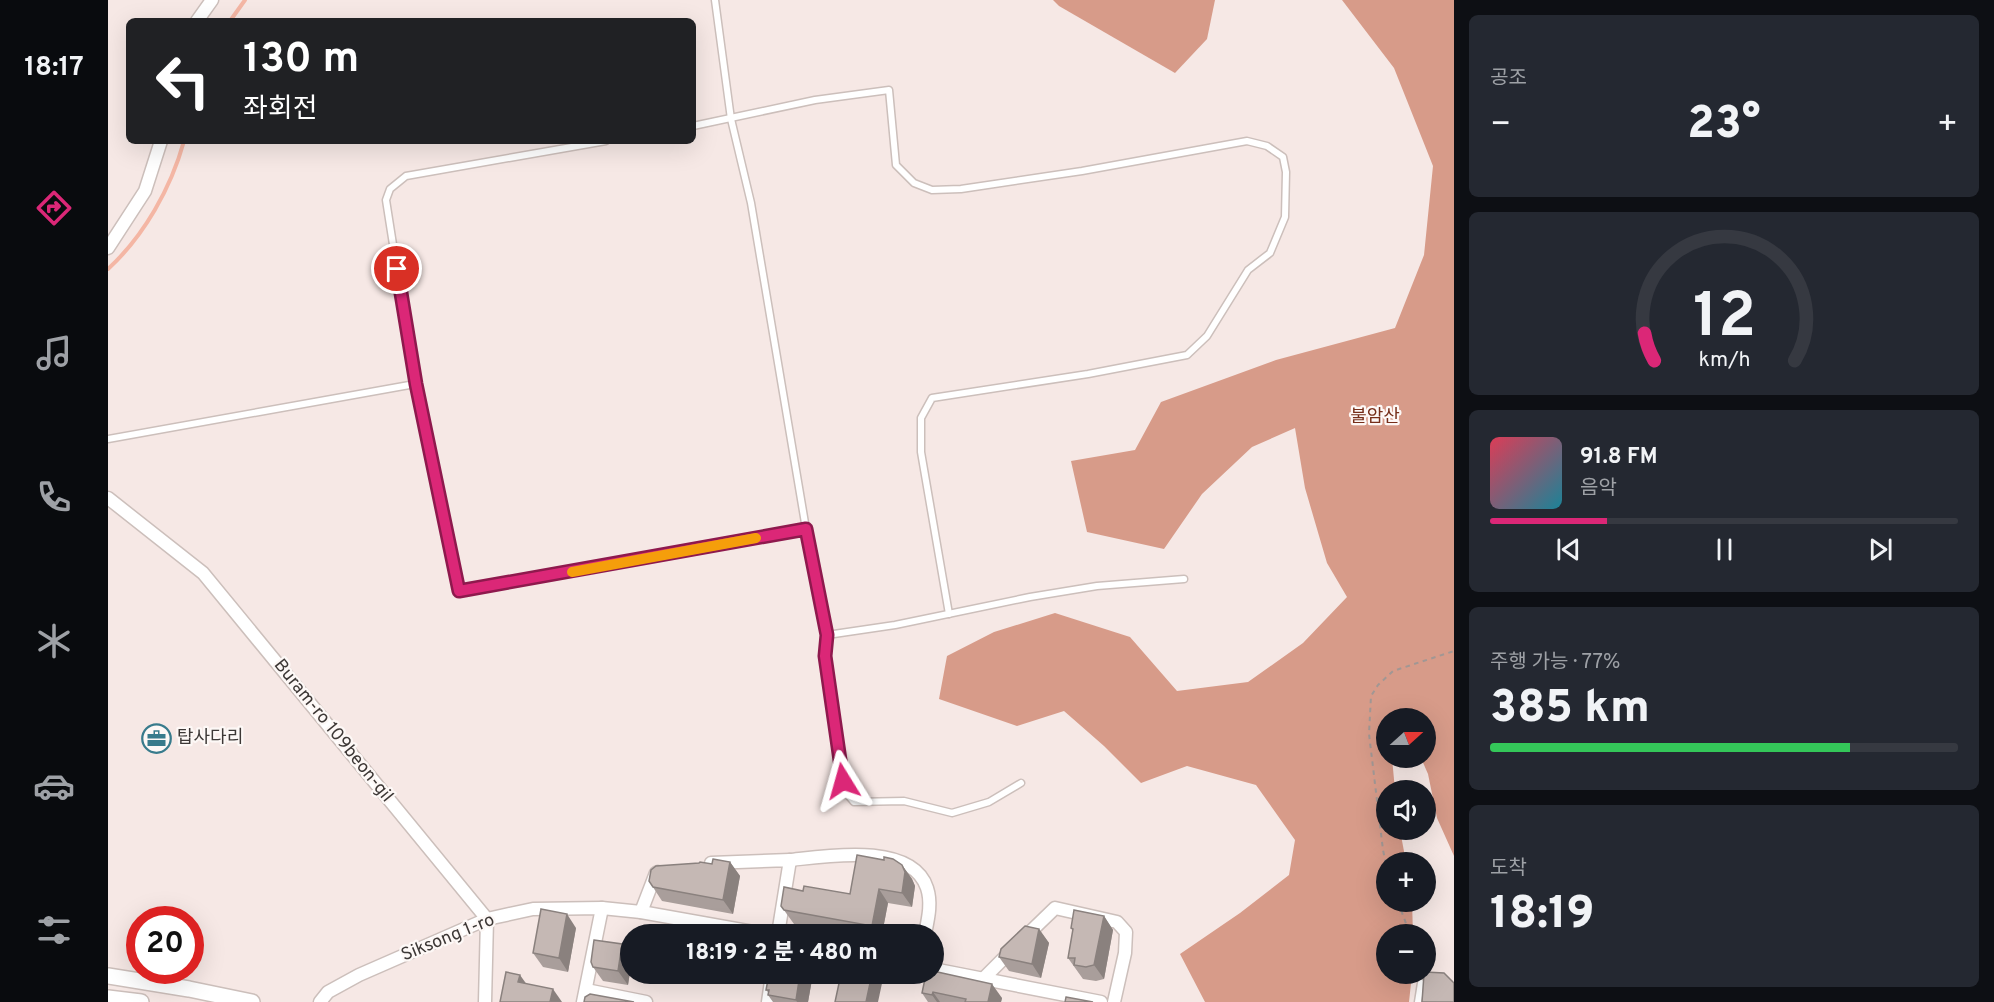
<!DOCTYPE html>
<html lang="ko">
<head>
<meta charset="utf-8">
<style>
  :root { --surface:#171b24; --page:#242831; --text:#f1f3f6; --muted:#9ea1a6; --line:#363941; --accent:#db2777 }
  body { margin:0; font-family:Overpass,"Noto Sans KR",sans-serif; background:var(--page); color:var(--text); height:100vh; display:flex; flex-direction:column; font-size:22px; white-space:nowrap }
  * { box-sizing:border-box; margin:0 }
  p { font-size:20px; color:var(--muted) }
  .icon { flex:none; width:33px; height:33px; fill:none; stroke:currentColor; stroke-width:2; stroke-linecap:round; stroke-linejoin:round }
  .map { position:relative; flex:1; overflow:hidden }
  .drawer { display:flex; flex-direction:column; gap:15px; padding:15px; background:#0d0f14; width:540px }
  .drawer>* { flex:none }
  .guide { position:absolute; left:18px; top:18px; width:570px; height:126px; border-radius:9px; box-shadow:0 6px 24px #0002; background:#202124; color:#fff; overflow:hidden }
  .needle { width:39px; rotate:69deg }
  .tools { position:absolute; left:1268px; top:708px; display:grid; gap:12px }
  .tools a { display:grid; place-items:center; width:60px; height:60px; border-radius:50%; background:var(--surface); box-shadow:0 6px 24px #0002; font-size:30px }
  .speed { position:absolute; left:18px; top:906px; display:flex; gap:12px; font-size:30px; font-weight:700; text-align:center }
  .speed>* { display:grid; place-content:center; width:78px; height:78px; border-radius:50%; background:var(--surface); box-shadow:0 6px 24px #0002; line-height:1 }
  .speed .limit { border:9px solid #d22; background:#fff; color:#111 }
  .pin { position:absolute; display:grid; place-items:center; width:51px; height:51px; color:#fff; margin:-26px; border:3px solid #fff; border-radius:50%; box-shadow:0 2px 6px #0007 }
  .me { position:absolute; width:66px; margin:-33px; rotate:352deg; stroke-linejoin:round; filter:drop-shadow(0 0 4px #0008) }
  .turn { display:flex; align-items:center; gap:21px; height:126px; padding:0 18px; font-size:27px }
  .turn .icon { width:78px; height:78px; stroke-width:2.5 }
  .turn b { display:block; font-size:42px; line-height:51px }
  .big { font-size:45px; font-weight:800; line-height:1.1 }
  .drawer .widget { flex:1; display:flex; flex-direction:column; justify-content:center; gap:9px; min-width:0; padding:0 21px; border-radius:9px; background:var(--page) }
  .drawer .dial { align-items:center; gap:0 }
  .dial svg { height:156px; overflow:visible; fill:none; stroke:var(--line); stroke-width:7; stroke-linecap:round; text-anchor:middle }
  .dial text { fill:var(--text); stroke:none }
  .song { display:flex; align-items:center; gap:18px }
  .cover { width:72px; height:72px; border-radius:9px; background:linear-gradient(135deg,hsl(350 70% 55%),hsl(190 70% 35%)) }
  .played { height:6px; border-radius:3px; background:linear-gradient(90deg,var(--accent) 25%,var(--line) 25%) }
  .keys { display:flex; justify-content:space-around; direction:ltr }
  .heat { display:flex; justify-content:space-between; align-items:center; font-size:33px; direction:ltr }
  .charge { height:9px; border-radius:4px; background:linear-gradient(90deg,#34c759 77%,var(--line) 0) }
  .trip { position:absolute; left:512px; top:924px; width:324px; height:60px; border-radius:30px; background:var(--surface); box-shadow:0 6px 24px #0002; font-weight:800; line-height:60px; text-align:center }
  main { display:flex; flex:1; min-height:0 }
  .dock { display:flex; flex-direction:column; width:108px; justify-content:space-around; align-items:center; background:#090b0e; color:var(--muted) }
  .dock .icon { width:42px; height:42px }
  .dock .active { color:var(--accent) }
  .dock b { font-size:27px; color:var(--text) }
  .map>svg:first-child { display:block }
  .forest { fill:#d79b89 }
  .lines { fill:none; stroke-linecap:round; stroke-linejoin:round }
  .stream { stroke:#f4b6a4; stroke-width:4 }
  .service-casing { stroke:#ccbfbb; stroke-width:9 }
  .minor-casing { stroke:#ccbfbb; stroke-width:15 }
  .tertiary-casing { stroke:#ccbfbb; stroke-width:18 }
  .path { stroke:#a19794; stroke-width:2; stroke-dasharray:4.5 4.5; stroke-linecap:butt }
  .service { stroke:#fff; stroke-width:6 }
  .minor { stroke:#fff; stroke-width:12 }
  .tertiary { stroke:#fff; stroke-width:15 }
  .wall { fill:#a99e9b }
  .shaded-wall { fill:#8a817e }
  .building { fill:#c5b8b4; stroke:#8a817e; stroke-width:1.5 }
  .route-casing { stroke:#8e194d; stroke-width:15 }
  .route { stroke:#db2777; stroke-width:10 }
  .slow { stroke:#f59e0b; stroke-width:10 }
  .labels { text-anchor:middle; dominant-baseline:central; stroke-width:4.5; stroke-linejoin:round; paint-order:stroke }
  .park-label { font-size:18px; fill:#762e19; stroke:#fdf8f6 }
  .street-label { font-size:18px; fill:#3d3836; stroke:#fdf8f6 }
  .poi-label { font-size:18px; fill:#3d3836; stroke:#fdf8f6; text-anchor:start }
</style>
</head>
<body>
<main>
<nav class="dock">
<b>18:17</b>
<svg class="icon active" aria-label="directions" viewBox="0 0 24 24"><path d="M12 3l9 9-9 9-9-9zM9 14v-3h6M13 9l2 2-2 2"/></svg>
<svg class="icon" aria-label="music" viewBox="0 0 24 24"><path d="M9 18V5l10-2v13"/><circle cx="6" cy="18" r="3"/><circle cx="16" cy="16" r="3"/></svg>
<svg class="icon" aria-label="phone" viewBox="0 0 24 24"><path d="M5 4h4l2 5-3 2q2 4 5 5l2-3 5 2v4C11 20 4 13 5 4z"/></svg>
<svg class="icon" aria-label="climate" viewBox="0 0 24 24"><path d="M12 3v18M4 7l16 10M4 17L20 7"/></svg>
<svg class="icon" aria-label="car" viewBox="0 0 24 24"><path d="M5 17H2v-5l4-1 3-4h7l3 4 3 1v5h-3M9 17h6M6 11h13"/><circle cx="7" cy="17" r="2"/><circle cx="17" cy="17" r="2"/></svg>
<svg class="icon" aria-label="filters" viewBox="0 0 24 24"><path d="M4 7h16M4 17h16"/><circle cx="9" cy="7" r="2"/><circle cx="15" cy="17" r="2"/></svg>
</nav>
<div class="map">
<svg width="1346" height="1002" viewBox="0 0 1346 1002">
  <rect width="100%" height="100%" fill="#f6e8e5"/>
  <g class="forest">
    <polygon points="945,0 1107,0 1099,39 1067,73 951,6"/>
    <polygon points="1234,0 1346,0 1346,856 1329,818 1320,774 1313,758 1317,758 1317,718 1278,718 1278,758 1284,758 1287,790 1278,790 1278,830 1292,830 1298,862 1278,862 1278,902 1304,902 1305,934 1278,934 1278,974 1304,974 1301,1002 1097,1002 1072,954 1132,913 1181,875 1187,840 1148,785 1079,766 1033,783 996,746 956,711 909,726 831,699 839,656 886,632 947,613 1022,637 1069,691 1140,682 1195,643 1239,597 1219,563 1197,488 1187,428 1144,447 1094,494 1056,549 979,532 963,461 1027,450 1053,402 1168,360 1287,328 1316,255 1325,166 1286,68"/>
  </g>
  <g class="lines">
    <g class="stream">
      <polyline points="122,21 137,0"/>
      <path d="M0,269C36,236 63,188 76,141"/>
    </g>
    <defs>
      <g id="service">
        <polyline points="607,0 623,119 643,203 698,529 719,635 717,655 735,781 739,794 746,802 796,801 844,813 881,802 913,783"/>
        <polyline points="585,126 707,100 781,90 788,165 806,183 824,190 853,189 974,171 1139,141 1159,146 1175,157 1178,172 1177,217 1162,253 1140,270 1099,336 1079,355 980,374 824,398 813,418 813,452 841,614"/>
        <path d="M498,141L298,176L282,189L278,200L307,384L351,591C467,573 582,550 698,529"/>
        <polyline points="0,439 307,384"/>
        <polyline points="719,635 787,625 922,597 989,586 1076,579"/>
        <polyline points="1310,1002 1313,983"/>
      </g>
      <g id="minor">
        <polyline points="89,21 104,0"/>
        <polyline points="0,248 37,191 53,141"/>
        <polyline points="0,498 95,573 379,919 377,1002"/>
        <path d="M682,860C719,856 804,842 819,888C824,903 820,919 817,934"/>
        <polyline points="603,863 682,860 670,934"/>
        <polyline points="533,912 548,873 550,872"/>
        <polyline points="916,938 947,908 1009,922 1018,932 1017,953 1006,1002"/>
        <polyline points="825,969 993,1002"/>
        <polyline points="875,979 904,950"/>
        <polyline points="478,990 538,1002"/>
        <polyline points="212,1002 220,992 251,975 379,919 425,909 494,908 533,912 657,934"/>
        <polyline points="475,1002 494,908"/>
        <polyline points="660,1002 664,974"/>
      </g>
      <g id="tertiary">
        <polyline points="0,976 81,989 144,1002"/>
        <polyline points="0,998 33,1002"/>
      </g>
    </defs>
    <use href="#service" class="service-casing"/>
    <use href="#minor" class="minor-casing"/>
    <use href="#tertiary" class="tertiary-casing"/>
    <g class="path">
      <polyline points="1278,864 1275,850 1261,734 1263,696 1270,685 1285,671 1346,651"/>
      <polyline points="1290,902 1302,934"/>
    </g>
    <use href="#service" class="service"/>
    <use href="#minor" class="minor"/>
    <use href="#tertiary" class="tertiary"/>
  </g>
  <g class="wall">
    <polygon points="622,862 632,876 625,914 554,901 541,881"/>
    <polygon points="794,865 804,879 807,886 804,907 780,903 774,934 742,934 686,924 673,906 695,891 742,894"/>
    <polygon points="996,916 1005,930 996,979 988,981 975,979 960,958 965,931 963,928"/>
    <polygon points="468,928 460,972 435,967 425,953"/>
    <polygon points="931,929 941,943 933,978 901,971 891,957"/>
    <polygon points="514,944 522,955 522,972 520,985 495,981 485,967"/>
    <polygon points="705,974 700,1002 665,1002 660,995 661,993 658,990"/>
    <polygon points="818,974 894,998 893,1002 820,1002 814,993"/>
  </g>
  <g class="shaded-wall">
    <polygon points="622,862 632,876 625,914 615,900"/>
    <polygon points="794,865 804,879 807,886 804,907 794,893"/>
    <polygon points="771,889 780,903 774,934 769,934 764,926"/>
    <polygon points="459,914 468,928 460,972 451,958"/>
    <polygon points="996,916 1005,930 996,979 986,965"/>
    <polygon points="931,929 941,943 933,978 924,964"/>
    <polygon points="514,944 522,955 522,972 520,985 510,971"/>
    <polygon points="692,974 705,974 700,1002 689,1002 688,1000"/>
    <polygon points="764,974 776,974 770,1002 758,1002"/>
    <polygon points="412,975 422,989 410,982"/>
    <polygon points="884,984 894,998 893,1002 880,1002"/>
    <polygon points="445,989 454,1002 442,1002"/>
    <polygon points="825,992 832,1002 829,1002 824,995"/>
  </g>
  <g class="building">
    <polygon points="749,855 776,860 776,857 785,859 794,865 797,872 794,893 771,889 764,926 676,910 673,906 676,887 695,891 696,886 742,894"/>
    <polygon points="605,859 622,862 615,900 545,887 541,881 543,870 548,866 591,863 592,862 604,864"/>
    <polygon points="433,909 459,914 451,958 425,953"/>
    <polygon points="966,910 996,916 986,965 978,967 966,965 967,958 960,958 965,929 963,928"/>
    <polygon points="587,926 636,934 585,934"/>
    <polygon points="917,926 931,929 924,964 891,957 893,949"/>
    <polygon points="486,940 514,944 510,971 485,967 483,962"/>
    <polygon points="825,971 884,984 880,1002 857,1002 858,999 825,992 824,995 814,993 818,974 825,974"/>
    <polygon points="398,972 412,975 410,982 445,989 442,1002 392,1002"/>
    <polygon points="1317,972 1336,973 1346,983 1346,1002 1314,1002 1316,974 1317,974"/>
    <polygon points="661,974 692,974 688,1000 660,995 661,990 658,990"/>
    <polygon points="733,974 764,974 758,1002 727,1002"/>
    <polygon points="482,994 526,1002 476,1002 477,997"/>
    <polygon points="958,997 985,1002 957,1002"/>
  </g>
  <g class="lines">
    <defs>
      <polyline id="route" points="289,269 308,384 351,591 698,529 719,635 717,656 735,781"/>
    </defs>
    <use href="#route" class="route-casing"/>
    <use href="#route" class="route"/>
    <polyline class="slow" points="464,572 648,538"/>
  </g>
  <defs>
    <symbol id="office-ring" viewBox="-11 -11 22 22"><circle r="9.5" fill="#fdf8f6" stroke="#387b8c" stroke-width="1.5"/><path d="M-6-3h4V-5.5h4V-3h4V5H-6ZM-1-4.5V-3h2v-1.5ZM-6 0V1H6V0Z" fill="#387b8c"/></symbol>
  </defs>
  <g fill-rule="evenodd">
    <use href="#office-ring" x="32" y="722" width="33" height="33"/>
  </g>
  <g class="labels">
    <g class="park-label">
      <text x="1267" y="417">불암산</text>
    </g>
    <g class="street-label">
      <text transform="translate(225 731) rotate(51)">Buram-ro 109beon-gil</text>
      <text transform="translate(340 938) rotate(-22)">Siksong 1-ro</text>
    </g>
    <g class="poi-label">
      <text x="69" y="738">탑사다리</text>
    </g>
  </g>
</svg>
<div class="tools">
<a><svg class="needle" viewBox="-14 -14 28 28"><path d="M0-13l5 13h-10z" fill="#e53935"/><path d="M0 13l5-13h-10z" fill="#9ea1a6"/></svg></a>
<a><svg class="icon" aria-label="sound" viewBox="0 0 24 24"><path d="M4 9h4l5-4v14l-5-4H4zM17 9q2 3 0 6"/></svg></a>
<a>+</a>
<a>−</a>
</div>
<div class="speed"><div class="limit">20</div></div>
<div class="pin" style="left:289px;top:269px;background:#d93025"><svg class="icon" aria-label="arrive" viewBox="0 0 24 24"><path d="M6 21V4h12l-3 4 3 4H6"/></svg></div>
<svg class="me" style="left:735px;top:781px" viewBox="-20 -20 40 40"><path d="M0-17L14 15 0 8-14 15z" fill="#db2777" stroke="#fff" stroke-width="4"/></svg>
<div class="trip">18:19 · 2 분 · 480 m</div>
<div class="guide">
<div class="turn"><svg class="icon" aria-label="left" viewBox="0 0 24 24"><path d="M17 20v-9H6M10 6l-5 5 5 5"/></svg><div><b>130 m</b>좌회전</div></div>
</div>
</div>
<section class="drawer">
<div class="widget"><p>공조</p>
<div class="heat"><a>−</a><b class="big">23°</b><a>+</a></div>
</div>
<div class="widget dial"><svg viewBox="0 0 100 80">
<path d="M14 69A42 42 0 1 1 86 69"/>
<path d="M14 69A42 42 0 0 1 9 55" stroke="#db2777"/>
<text x="50" y="56" font-size="32" font-weight="700">12</text>
<text x="50" y="72" font-size="11">km/h</text>
</svg></div>
<div class="widget">
<div class="song"><i class="cover"></i><div><b>91.8 FM</b><p>음악</p></div></div>
<div class="played"></div>
<div class="keys"><svg class="icon" aria-label="previous" viewBox="0 0 24 24"><path d="M18 5L8 12l10 7zM5 5v14"/></svg><svg class="icon" aria-label="pause" viewBox="0 0 24 24"><path d="M8 5v14M16 5v14"/></svg><svg class="icon" aria-label="next" viewBox="0 0 24 24"><path d="M6 5l10 7-10 7zM19 5v14"/></svg></div>
</div>
<div class="widget"><p>주행 가능 · 77%</p><b class="big">385 km</b><div class="charge"></div></div>
<div class="widget"><p>도착</p><b class="big">18:19</b></div>
</section>
</main>
</body>
</html>
